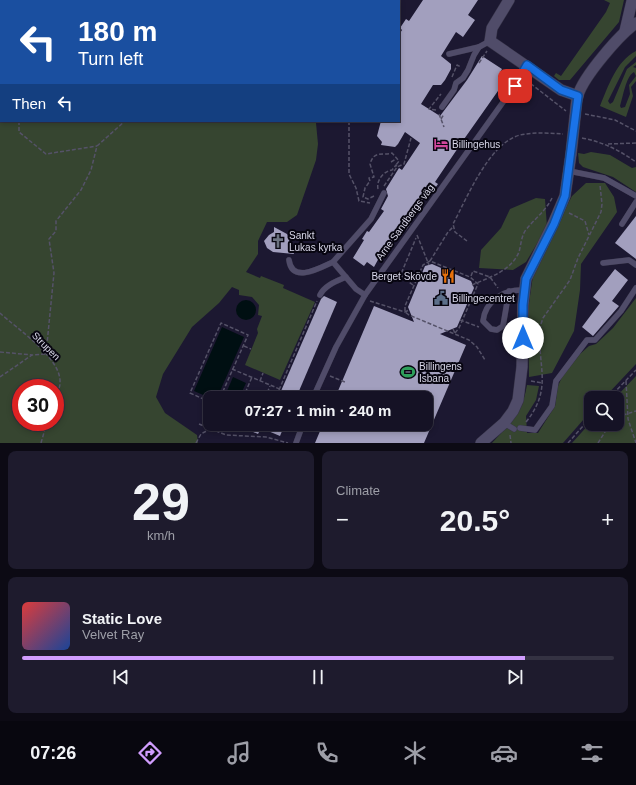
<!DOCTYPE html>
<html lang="en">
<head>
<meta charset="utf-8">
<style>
  :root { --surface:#151225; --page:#1e1b2d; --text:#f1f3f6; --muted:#9d9ea7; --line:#343242; --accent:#d19dfe }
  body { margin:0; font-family:Helvetica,sans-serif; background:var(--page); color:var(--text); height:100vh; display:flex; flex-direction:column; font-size:15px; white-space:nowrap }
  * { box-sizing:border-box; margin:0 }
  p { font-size:13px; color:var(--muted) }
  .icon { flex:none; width:22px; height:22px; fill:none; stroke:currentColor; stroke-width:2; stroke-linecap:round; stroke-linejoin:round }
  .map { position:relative; height:443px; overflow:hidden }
  .side { display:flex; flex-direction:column; gap:8px; padding:8px; background:#0c0a14; flex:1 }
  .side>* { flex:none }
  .guide { position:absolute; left:0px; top:0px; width:400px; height:122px; box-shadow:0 2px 6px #0003,0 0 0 1px var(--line); background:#1a4fa0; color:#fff; overflow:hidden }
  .buttons { position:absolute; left:584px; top:391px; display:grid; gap:8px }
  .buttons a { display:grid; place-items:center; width:40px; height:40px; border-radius:8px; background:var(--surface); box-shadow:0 2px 6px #0003,0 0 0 1px var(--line); font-size:20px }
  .speed { position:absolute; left:12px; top:379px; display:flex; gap:8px; font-size:20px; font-weight:700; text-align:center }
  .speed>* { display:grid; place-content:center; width:52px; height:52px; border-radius:50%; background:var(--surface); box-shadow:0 2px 6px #0003,0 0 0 1px var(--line); line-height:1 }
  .speed .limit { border:6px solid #d22; background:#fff; color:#111 }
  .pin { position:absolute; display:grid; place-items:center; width:34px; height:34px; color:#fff; margin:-17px; border-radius:8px; box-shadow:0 2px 6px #0006 }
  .me { position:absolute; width:44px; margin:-22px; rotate:0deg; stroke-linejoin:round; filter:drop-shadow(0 0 3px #0008) }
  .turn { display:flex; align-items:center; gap:14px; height:84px; padding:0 12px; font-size:18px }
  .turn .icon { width:52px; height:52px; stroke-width:2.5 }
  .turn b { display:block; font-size:28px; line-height:34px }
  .then { display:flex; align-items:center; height:38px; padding:0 12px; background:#0003; gap:8px; font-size:15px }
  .big { font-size:30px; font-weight:600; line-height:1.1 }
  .side .widget { flex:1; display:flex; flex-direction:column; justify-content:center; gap:6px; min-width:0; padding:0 14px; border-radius:8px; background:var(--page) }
  .side .dial { align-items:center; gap:0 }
  .dial b { font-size:52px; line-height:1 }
  .song { display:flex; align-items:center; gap:12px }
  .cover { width:48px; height:48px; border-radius:6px; background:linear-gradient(135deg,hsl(0 70% 55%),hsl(220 70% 35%)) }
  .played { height:4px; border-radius:2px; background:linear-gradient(90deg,var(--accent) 85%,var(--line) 85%) }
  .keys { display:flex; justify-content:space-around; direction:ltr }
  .heat { display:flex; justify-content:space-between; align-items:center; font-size:22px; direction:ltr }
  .side .tiles { flex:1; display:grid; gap:8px; grid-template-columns:1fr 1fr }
  .widget:last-child { grid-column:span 2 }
  .trip { position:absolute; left:203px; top:391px; width:230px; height:40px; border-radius:8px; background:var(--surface); box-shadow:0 2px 6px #0003,0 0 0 1px var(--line); font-weight:600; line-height:40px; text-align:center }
  .tab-bar { display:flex; height:64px; justify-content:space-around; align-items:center; background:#08070f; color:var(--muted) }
  .tab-bar .icon { width:28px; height:28px }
  .tab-bar .on { color:var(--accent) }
  .tab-bar b { font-size:18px; color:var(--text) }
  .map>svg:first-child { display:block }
  .green { fill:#364530; fill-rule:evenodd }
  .water { fill:#000f12 }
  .building { fill:#a29fbe }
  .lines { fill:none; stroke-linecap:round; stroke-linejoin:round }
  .service-casing { stroke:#353246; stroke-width:6 }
  .minor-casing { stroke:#353246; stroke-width:12 }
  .path { stroke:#555268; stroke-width:1.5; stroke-dasharray:4 2; stroke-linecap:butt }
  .service { stroke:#504c69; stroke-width:5.5 }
  .minor { stroke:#504c69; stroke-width:11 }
  .minor-bridge-casing { stroke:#353246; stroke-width:12; stroke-linecap:butt }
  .minor-bridge { stroke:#504c69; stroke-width:11 }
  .route-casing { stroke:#114b97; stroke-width:10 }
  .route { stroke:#1a73e8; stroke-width:7 }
  .labels { text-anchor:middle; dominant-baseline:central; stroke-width:4; stroke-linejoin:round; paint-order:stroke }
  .poi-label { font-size:10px; fill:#d8d7e8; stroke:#070510; text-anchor:start }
  .street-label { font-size:10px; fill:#d8d7e8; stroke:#070510 }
</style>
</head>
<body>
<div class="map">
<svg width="636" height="443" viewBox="0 0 636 443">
  <rect width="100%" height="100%" fill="#1c1831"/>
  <g class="green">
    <path d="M0,0L9,1H1V121H313L316,123L318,144L316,160L297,215L287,222H267L258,241V254L246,272L260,278L261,276L284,285L283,288L315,302L280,380L245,365L258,333L257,329L262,316L258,315L259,305L252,297L239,295V290L232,287L219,303L192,327L163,374L156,397L165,413L197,435L198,443H0ZM21,388H55V422H21Z"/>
    <polygon points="604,0 624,0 619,22 570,80 559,80 554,76 556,73 561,76 606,12 610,3"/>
    <path d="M636,51V56L625,67L608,101L610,104L613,102L627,69L636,62V65L633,67L636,68V81L631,87L633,96L626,117L600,106C608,87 616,61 636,51ZM634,72L636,76L629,85L630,94L625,107L621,108L620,106C623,97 626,76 634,72Z"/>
    <polygon points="591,152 610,155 632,168 636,167 636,192 613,177 583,167 579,163 578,153 584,154"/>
    <polygon points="586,183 605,183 614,197 617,212 581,264 580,290 574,331 552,373 529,377 528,309 534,269 572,196"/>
    <polygon points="536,198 545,199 547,227 526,262 513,270 479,268 481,250 501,228 510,209"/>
    <path d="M636,298V364L604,398H591V411L563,443H492C511,422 522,414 527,385L539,386L536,400L526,416L527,433H538L555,406L558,386L562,377L580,354L589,346L596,344L613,328Z"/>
    <polygon points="636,376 636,443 572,443 591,422 591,424 617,424 617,398 615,398"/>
  </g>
  <g class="water">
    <circle cx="246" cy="310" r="10"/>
    <polygon points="222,327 244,337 217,398 210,398 194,391"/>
    <polygon points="233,377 246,383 239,398 224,398"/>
  </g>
  <g class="building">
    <polygon points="423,0 478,0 468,15 475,20 463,37 456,32 441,56 451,64 451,69 445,80 441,85 433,85 421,104 440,116 467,80 482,56 502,69 498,77 505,81 462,142 435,182 438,184 428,198 425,196 409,221 411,223 406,230 402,226 383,258 380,256 374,267 367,262 364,266 353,258 364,240 362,239 367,231 369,232 384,211 381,209 388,196 386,189 399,168 402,170 420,143 405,132 398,144 395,147 381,145 382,142 377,136 381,121 399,121 399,35 402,30 400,28 406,19 409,21"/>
    <polygon points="636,216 636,259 615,243"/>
    <polygon points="274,227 287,234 294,254 273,252 267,248 264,241 269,235 274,232"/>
    <polygon points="432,264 471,281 474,288 457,327 440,334 466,345 424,443 315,443 323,424 426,424 426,398 335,398 374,306 414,322 408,307 425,266"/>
    <polygon points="615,269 628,280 612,301 619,306 593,336 582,327 600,303 593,297"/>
    <polygon points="324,296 337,302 296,398 278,398 321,299"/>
    <polygon points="235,424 285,424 280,436 261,428 258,434"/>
  </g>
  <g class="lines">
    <defs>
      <g id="service">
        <polyline points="449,54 479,47"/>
        <polyline points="442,107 454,90 456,83 463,78 468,70 474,55 479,47 490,41"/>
        <polyline points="569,171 604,178 636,196"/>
        <polyline points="622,224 636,202"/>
        <path d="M289,260C292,284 320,268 333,262L356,289L365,295"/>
        <polyline points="333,262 371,219 384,193"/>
        <polyline points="603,263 629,260 636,265"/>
        <path d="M509,291L503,326L497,330L491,329L483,321C485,301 504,289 524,290"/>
        <path d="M320,295C325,285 337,281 346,277"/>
        <polyline points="313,398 336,347 365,295 521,77 527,65"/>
        <polyline points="504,423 514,429"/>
        <polyline points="520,428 535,430 552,406 556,381 587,340 595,340 621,311 636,288"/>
        <polyline points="296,443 303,424"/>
      </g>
      <g id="minor">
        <polyline points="509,0 492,28 490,41 561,90 578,96"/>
        <polyline points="625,31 632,1"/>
        <path d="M575,117C576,110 576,102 578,95C584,76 619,35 636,23"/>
        <polyline points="481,443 504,423 513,411 518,400 522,367 523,305 526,279 553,224 565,196 571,154"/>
      </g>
    </defs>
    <use href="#service" class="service-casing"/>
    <use href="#minor" class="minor-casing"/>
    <g class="path">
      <polyline points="133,0 135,1"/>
      <polyline points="331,0 332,1"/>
      <polyline points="220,1 220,0"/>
      <polyline points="226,1 228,0"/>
      <polyline points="0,34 1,39"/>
      <polyline points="479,63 487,51"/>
      <polyline points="501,73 506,77 509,81"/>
      <polyline points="452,77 457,65 461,67"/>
      <polyline points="526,80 566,111"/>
      <polyline points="436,110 429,109 441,94"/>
      <polyline points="439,114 444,127"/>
      <polyline points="585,114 615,120 636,131"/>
      <polyline points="441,119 444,114"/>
      <polyline points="19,121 19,132 46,154 97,146"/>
      <polyline points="349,121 349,174 356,188 359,201 370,203"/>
      <path d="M582,138C603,142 619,150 636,162"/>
      <polyline points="608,144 636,143"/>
      <polyline points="391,162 396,159"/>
      <polyline points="384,186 397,167 404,164 411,138"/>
      <path d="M378,189C376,180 384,171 392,170L396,165L397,167"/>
      <path d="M374,196L368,199L363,197L365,188L370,181L369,178L374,177L370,164C374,150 382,156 392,153L399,161L396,165"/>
      <polyline points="569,213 585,221 589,235"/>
      <polyline points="417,235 429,265"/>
      <path d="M467,241L455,232L453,224C467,198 489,143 520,135C534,132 549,133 563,134"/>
      <polyline points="430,261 448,232 453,227"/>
      <polyline points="471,276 473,271 490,277 498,288"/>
      <polyline points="413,285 403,278 401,274 416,238"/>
      <path d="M472,285C490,277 511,271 519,252C521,245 521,238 525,231C534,219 545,212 552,198"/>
      <polyline points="370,301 405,312 409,310"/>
      <path d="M0,313C17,329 62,358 60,383C60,388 57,394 55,398"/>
      <polyline points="460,320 479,327"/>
      <polyline points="453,329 455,333"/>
      <polyline points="455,333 459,328 478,284 470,277 430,261 423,265 405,306 405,312 409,315 469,340 477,347 485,360"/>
      <polyline points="244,346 251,349"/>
      <polyline points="0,352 32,355"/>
      <polyline points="232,369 282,390"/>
      <polyline points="330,376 345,382"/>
      <polyline points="0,377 32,355 46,354 54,273 49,239 56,231 56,221 81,190 91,170 97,146 125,121"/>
      <polyline points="260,381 263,373"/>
      <polyline points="531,381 542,383"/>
      <polyline points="626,381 628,419 636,443"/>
      <polyline points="279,390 317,301"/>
      <polyline points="296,397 299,398"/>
      <polyline points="243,398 252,377"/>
      <polyline points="265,398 270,386"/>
      <polyline points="609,398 636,370"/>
      <polyline points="210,402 190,393 221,323 248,335 220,398"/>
      <polyline points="617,417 636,411"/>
      <path d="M526,422C555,386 535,364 541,324L543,318L570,280L578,258L601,212L602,204L600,185"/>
      <polyline points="199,424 226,435 266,437 288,443"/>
      <polyline points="510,435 511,443"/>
      <polyline points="41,443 47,422"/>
      <polyline points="196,443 201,434 210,429"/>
      <polyline points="568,443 591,417"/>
      <polyline points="598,443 610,424"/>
    </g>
    <use href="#service" class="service"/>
    <use href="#minor" class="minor"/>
    <defs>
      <polyline id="minor-bridge" points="571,154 575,117"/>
    </defs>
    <use href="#minor-bridge" class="minor-bridge-casing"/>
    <use href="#minor-bridge" class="minor-bridge"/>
  </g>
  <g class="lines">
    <defs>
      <polyline id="route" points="515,86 527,65 561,90 578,96 565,196 554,224 526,279 523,305 523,338"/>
    </defs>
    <use href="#route" class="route-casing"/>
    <use href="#route" class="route"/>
  </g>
  <defs>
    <symbol id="hotel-bare" viewBox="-9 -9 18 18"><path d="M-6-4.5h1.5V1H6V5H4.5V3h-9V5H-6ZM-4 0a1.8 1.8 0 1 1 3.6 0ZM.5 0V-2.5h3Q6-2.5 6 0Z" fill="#d1479c" stroke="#070510" stroke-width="2.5" paint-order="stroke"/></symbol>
    <symbol id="church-bare" viewBox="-9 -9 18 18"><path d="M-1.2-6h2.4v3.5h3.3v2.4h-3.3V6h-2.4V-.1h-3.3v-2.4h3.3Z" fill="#6b7280" stroke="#070510" stroke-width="2.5" paint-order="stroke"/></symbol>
    <symbol id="restaurant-bare" viewBox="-9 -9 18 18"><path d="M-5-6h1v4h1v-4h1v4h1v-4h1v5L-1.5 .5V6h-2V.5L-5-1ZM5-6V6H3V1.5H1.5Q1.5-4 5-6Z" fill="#e8710a" stroke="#070510" stroke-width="2.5" paint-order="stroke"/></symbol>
    <symbol id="civic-bare" viewBox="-9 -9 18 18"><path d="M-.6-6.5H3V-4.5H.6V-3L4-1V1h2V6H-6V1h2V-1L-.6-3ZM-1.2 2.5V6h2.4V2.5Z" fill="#5c6f8a" stroke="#070510" stroke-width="2.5" paint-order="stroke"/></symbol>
    <symbol id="stadium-bare" viewBox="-9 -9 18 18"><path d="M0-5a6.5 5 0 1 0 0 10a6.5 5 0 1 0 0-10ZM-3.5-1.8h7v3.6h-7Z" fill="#2e9e5b" stroke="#070510" stroke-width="2.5" paint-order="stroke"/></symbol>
  </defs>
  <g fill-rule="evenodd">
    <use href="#hotel-bare" x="431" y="134" width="20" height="20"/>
    <use href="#church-bare" x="268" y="231" width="20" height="20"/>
    <use href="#restaurant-bare" x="438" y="266" width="20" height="20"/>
    <use href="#civic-bare" x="431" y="288" width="20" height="20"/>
    <use href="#stadium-bare" x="398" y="362" width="20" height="20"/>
  </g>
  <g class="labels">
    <g class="poi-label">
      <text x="452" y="144">Billingehus</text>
      <text x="289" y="235">Sankt<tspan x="289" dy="12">Lukas kyrka</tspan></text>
      <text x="437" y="276" text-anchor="end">Berget Skövde</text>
      <text x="452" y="298">Billingecentret</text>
      <text x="419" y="366">Billingens<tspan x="419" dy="12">Isbana</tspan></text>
    </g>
    <g class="street-label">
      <text transform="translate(405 222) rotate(-54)">Arne Sandbergs väg</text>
      <text transform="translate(46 346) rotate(45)">Strupen</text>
    </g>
  </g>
</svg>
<div class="buttons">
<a><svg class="icon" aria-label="search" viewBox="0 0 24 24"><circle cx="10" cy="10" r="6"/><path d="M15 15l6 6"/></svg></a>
</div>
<div class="speed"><div class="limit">30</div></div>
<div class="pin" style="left:515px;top:86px;background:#d93025"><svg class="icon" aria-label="arrive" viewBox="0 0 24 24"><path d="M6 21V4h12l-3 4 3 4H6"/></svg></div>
<svg class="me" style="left:523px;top:338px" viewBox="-20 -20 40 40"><circle r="19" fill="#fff"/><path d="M0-13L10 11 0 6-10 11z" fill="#1a73e8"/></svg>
<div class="trip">07:27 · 1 min · 240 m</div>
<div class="guide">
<div class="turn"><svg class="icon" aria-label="left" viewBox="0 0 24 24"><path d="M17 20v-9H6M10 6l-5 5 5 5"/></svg><div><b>180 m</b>Turn left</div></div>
<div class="then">Then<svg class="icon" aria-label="left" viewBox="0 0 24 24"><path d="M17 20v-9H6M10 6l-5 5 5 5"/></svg></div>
</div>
</div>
<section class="side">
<div class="tiles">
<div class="widget dial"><b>29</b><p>km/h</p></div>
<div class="widget"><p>Climate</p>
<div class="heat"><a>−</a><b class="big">20.5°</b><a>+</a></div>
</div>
<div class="widget">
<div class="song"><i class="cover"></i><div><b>Static Love</b><p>Velvet Ray</p></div></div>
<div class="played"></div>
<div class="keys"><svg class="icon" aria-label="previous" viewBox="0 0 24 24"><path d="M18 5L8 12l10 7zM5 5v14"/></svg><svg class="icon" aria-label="pause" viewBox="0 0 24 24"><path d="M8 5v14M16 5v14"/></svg><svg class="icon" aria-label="next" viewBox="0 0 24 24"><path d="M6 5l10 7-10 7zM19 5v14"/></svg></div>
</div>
</div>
</section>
<nav class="tab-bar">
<b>07:26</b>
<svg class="icon on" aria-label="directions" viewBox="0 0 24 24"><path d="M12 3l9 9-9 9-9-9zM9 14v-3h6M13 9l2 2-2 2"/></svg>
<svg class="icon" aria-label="music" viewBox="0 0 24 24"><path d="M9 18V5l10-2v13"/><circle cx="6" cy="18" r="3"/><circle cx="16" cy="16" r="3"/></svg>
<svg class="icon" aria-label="phone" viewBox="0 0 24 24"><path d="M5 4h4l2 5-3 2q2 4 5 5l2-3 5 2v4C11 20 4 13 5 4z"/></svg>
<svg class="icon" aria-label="climate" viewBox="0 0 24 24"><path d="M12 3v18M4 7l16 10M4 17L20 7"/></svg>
<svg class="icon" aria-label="car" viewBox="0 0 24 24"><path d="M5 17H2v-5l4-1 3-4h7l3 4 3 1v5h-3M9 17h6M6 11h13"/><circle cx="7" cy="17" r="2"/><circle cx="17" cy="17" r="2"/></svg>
<svg class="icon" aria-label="filters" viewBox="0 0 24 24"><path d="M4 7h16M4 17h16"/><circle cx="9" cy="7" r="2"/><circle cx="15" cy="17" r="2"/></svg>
</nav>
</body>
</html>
